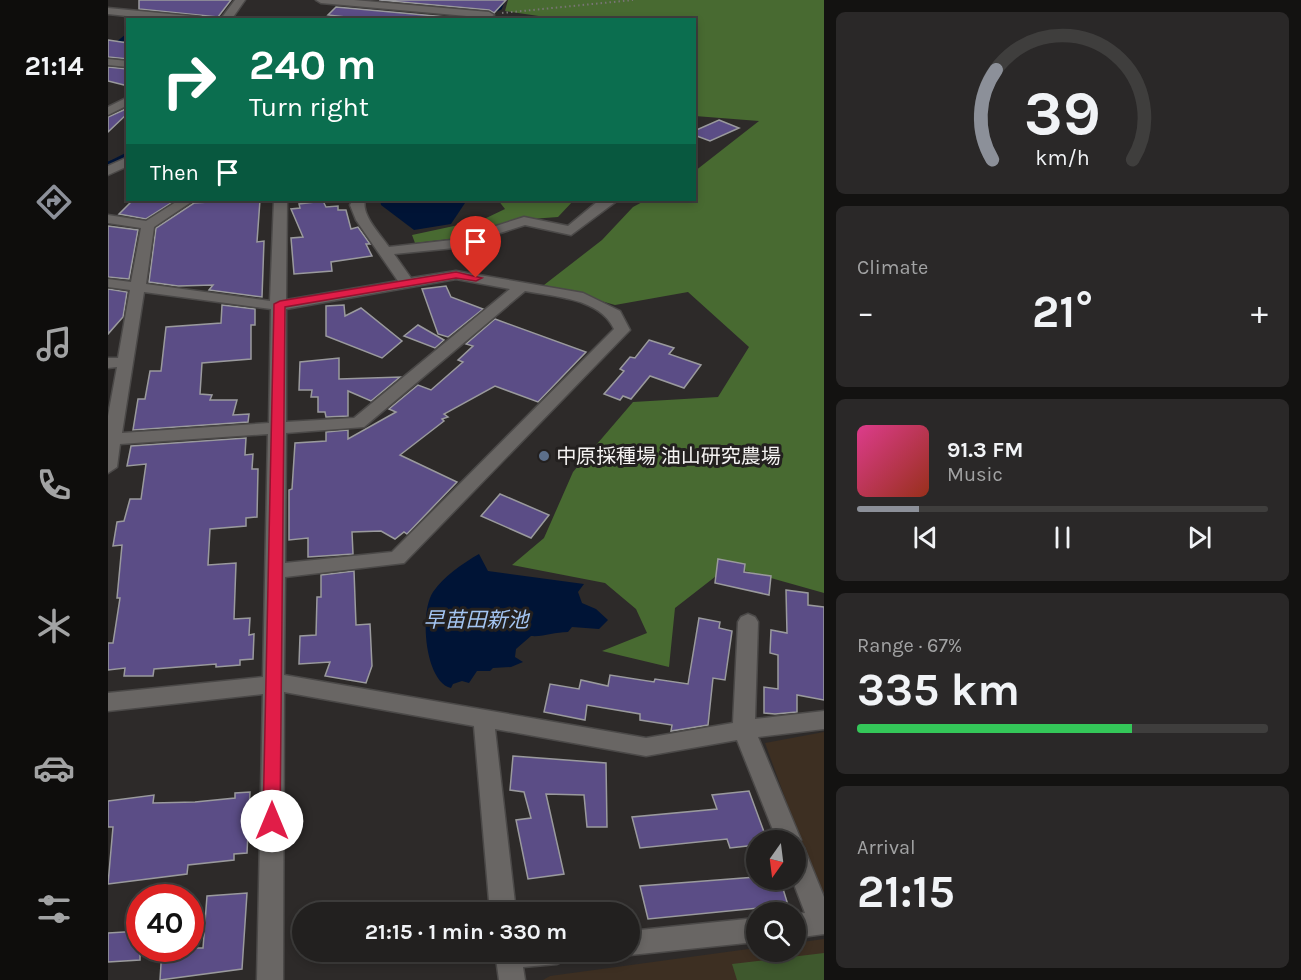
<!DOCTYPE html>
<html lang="en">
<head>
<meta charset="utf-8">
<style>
  :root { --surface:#22201f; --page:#2a2828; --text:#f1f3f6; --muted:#a2a3a4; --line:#3f3e3d; --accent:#8c9099 }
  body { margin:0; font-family:Karla,"Noto Sans JP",sans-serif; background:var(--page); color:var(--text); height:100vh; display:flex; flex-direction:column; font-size:22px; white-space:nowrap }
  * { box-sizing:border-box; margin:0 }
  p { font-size:20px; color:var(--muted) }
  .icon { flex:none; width:33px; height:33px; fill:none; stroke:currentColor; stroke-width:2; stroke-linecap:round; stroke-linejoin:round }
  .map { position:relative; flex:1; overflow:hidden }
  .panel { display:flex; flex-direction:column; gap:12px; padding:12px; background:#131211; width:477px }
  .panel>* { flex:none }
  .hud { position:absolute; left:18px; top:18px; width:570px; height:183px; border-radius:0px; box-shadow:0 3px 9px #0003,0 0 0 2px var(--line); background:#0b6e4f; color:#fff; overflow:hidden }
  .needle { width:39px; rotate:194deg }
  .tools { position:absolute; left:638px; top:830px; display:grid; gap:12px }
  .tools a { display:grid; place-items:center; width:60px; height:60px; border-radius:50%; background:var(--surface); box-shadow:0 3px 9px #0003,0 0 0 2px var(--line); font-size:30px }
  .speed { position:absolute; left:18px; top:884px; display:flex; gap:12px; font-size:30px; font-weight:700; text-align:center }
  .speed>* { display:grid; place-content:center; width:78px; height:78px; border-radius:50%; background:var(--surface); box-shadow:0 3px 9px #0003,0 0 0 2px var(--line); line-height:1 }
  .speed .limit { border:9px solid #d22; background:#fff; color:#111 }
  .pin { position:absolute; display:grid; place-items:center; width:51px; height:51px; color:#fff; margin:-62px -26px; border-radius:50% 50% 50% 0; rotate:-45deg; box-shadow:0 0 6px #0007 }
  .pin .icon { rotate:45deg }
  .me { position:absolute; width:66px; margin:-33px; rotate:0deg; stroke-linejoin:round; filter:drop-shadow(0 0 4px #0008) }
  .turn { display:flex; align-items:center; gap:21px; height:126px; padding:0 24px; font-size:27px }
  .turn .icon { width:78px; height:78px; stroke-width:2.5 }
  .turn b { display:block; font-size:42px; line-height:51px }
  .then { display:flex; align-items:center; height:57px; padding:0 24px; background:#0003; gap:12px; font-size:22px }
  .big { font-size:45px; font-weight:700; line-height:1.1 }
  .panel .card { flex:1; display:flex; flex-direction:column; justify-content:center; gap:9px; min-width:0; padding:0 21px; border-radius:9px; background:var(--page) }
  .panel .dial { align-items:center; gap:0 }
  .dial svg { height:156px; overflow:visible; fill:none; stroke:var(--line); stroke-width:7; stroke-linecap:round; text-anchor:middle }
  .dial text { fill:var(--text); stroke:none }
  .song { display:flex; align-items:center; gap:18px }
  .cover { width:72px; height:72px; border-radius:9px; background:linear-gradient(135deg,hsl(330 70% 55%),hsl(10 70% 35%)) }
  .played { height:6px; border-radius:3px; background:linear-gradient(90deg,var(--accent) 15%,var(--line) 15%) }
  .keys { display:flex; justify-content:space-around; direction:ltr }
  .heat { display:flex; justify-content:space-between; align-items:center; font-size:33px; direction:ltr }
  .charge { height:9px; border-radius:4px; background:linear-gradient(90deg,#34c759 67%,var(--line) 0) }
  .trip { position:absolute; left:184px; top:902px; width:348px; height:60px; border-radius:30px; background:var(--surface); box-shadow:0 3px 9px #0003,0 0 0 2px var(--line); font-weight:700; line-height:60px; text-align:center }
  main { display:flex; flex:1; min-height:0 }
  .menu { display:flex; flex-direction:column; width:108px; justify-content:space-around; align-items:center; background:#0e0d0c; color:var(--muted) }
  .menu .icon { width:42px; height:42px }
  .menu .current { color:var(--accent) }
  .menu b { font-size:27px; color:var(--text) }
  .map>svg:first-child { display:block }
  .education { fill:#3d2f22 }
  .green { fill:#3e582d }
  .forest { fill:#486a31 }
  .water { fill:#001436 }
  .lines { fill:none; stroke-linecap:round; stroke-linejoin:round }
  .stream-far1 { stroke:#001436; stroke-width:4 }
  .stream { stroke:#001436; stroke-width:4.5 }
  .building { fill:#5b4d86; stroke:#9a9a9d; stroke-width:1.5 }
  .minor-casing { stroke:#4b4948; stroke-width:3 }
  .path { stroke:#787574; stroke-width:2; stroke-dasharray:1.5 3; stroke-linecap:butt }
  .minor { fill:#696664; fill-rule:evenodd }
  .route { fill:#e11d48; stroke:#92132f; stroke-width:1.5 }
  .service-dot { fill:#5c6f8a; stroke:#23201f; stroke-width:2 }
  .labels { text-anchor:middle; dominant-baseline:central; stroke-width:6; stroke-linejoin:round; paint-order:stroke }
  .poi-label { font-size:20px; fill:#f5f3f2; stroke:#23201f; text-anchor:start }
  .water-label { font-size:21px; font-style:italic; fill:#a4c5f2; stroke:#23201f }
</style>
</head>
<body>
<main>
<nav class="menu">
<b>21:14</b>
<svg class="icon current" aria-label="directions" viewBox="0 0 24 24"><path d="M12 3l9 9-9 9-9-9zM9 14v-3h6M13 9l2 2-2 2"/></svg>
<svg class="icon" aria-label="music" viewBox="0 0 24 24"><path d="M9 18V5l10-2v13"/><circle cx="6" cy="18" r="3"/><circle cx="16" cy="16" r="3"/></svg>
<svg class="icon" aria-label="phone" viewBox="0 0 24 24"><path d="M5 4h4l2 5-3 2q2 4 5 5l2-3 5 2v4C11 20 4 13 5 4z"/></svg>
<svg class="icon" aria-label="climate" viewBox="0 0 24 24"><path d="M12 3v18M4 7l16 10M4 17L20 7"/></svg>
<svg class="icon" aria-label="car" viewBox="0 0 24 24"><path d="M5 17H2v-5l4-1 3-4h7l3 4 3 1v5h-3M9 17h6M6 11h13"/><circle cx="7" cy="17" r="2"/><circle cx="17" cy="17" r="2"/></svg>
<svg class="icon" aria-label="filters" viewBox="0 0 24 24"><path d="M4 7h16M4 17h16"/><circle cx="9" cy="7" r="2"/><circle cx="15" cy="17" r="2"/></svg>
</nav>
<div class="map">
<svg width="716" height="980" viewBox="0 0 716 980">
  <rect width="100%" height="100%" fill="#2d2a29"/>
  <g class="education">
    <polygon points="716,732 716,905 657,743"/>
    <polygon points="716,939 716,980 435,980 442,976 648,948 648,951 687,951 687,943"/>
  </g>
  <polygon class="green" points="716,953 716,980 629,980 624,964"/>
  <g class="forest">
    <polygon points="400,0 716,0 716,593 621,566 567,608 561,667 494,651 539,633 528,609 497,583 404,565 436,538 465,472 525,402 610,397 641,347 580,292 507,305 436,285 494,240 525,207 538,200 586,200 587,171 651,121 587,116 586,20 451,19 397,11"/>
    <polygon points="390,200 466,200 450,217 410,220 350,238 307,243 304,235 374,220 397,209"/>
  </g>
  <g class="water">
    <polygon points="272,200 359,200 343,224 306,230 273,205"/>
    <path d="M371,554L380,571L476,584L470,592L474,603L488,609L500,620L491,629L464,627L460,632C446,632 436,637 423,636L408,649L407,657L415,662L403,667L385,668L382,671H369L361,683L354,681L345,684L343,688C317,682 311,613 325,592C335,577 355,563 371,554Z"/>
  </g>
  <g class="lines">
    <g class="stream-far1">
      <polyline points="364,20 392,8 395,0"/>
      <polyline points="0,51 20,35"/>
      <polyline points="2,163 20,154"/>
    </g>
    <polyline class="stream" points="0,164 5,162"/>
  </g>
  <g class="building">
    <polygon points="31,0 123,0 110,17 31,9"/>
    <polygon points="271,0 398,0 386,13 381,10"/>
    <polygon points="228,7 372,20 265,20 220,15"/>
    <polygon points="0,40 20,43 20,59 0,57"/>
    <polygon points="0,67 20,69 20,86 0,81"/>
    <polygon points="20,108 20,113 0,132 0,117"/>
    <polygon points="611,120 631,128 602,141 586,135 586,131"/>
    <polygon points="25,200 68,200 38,219 11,214"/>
    <polygon points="130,200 152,200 149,242 156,241 154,297 101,290 105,285 70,286 41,282 48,228 86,203"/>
    <polygon points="215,201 218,207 230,206 230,210 238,210 243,229 250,227 262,244 258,244 264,256 223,262 224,271 186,274 183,238 195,237 183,209 192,208 191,204"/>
    <polygon points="0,226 30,230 21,279 0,277"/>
    <polygon points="338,286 343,297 375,309 340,337 330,334 314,289"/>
    <polygon points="0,289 19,292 15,317 0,334"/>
    <polygon points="114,305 147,309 147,325 143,325 143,359 94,363 92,394 104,395 102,400 129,400 125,415 141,414 140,422 25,430 30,399 37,399 42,371 53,371 58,327 113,323"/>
    <polygon points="236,305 237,316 253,308 294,341 274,358 218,336 218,306"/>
    <polygon points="387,319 478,352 430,402 387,386 336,414 340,417 334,419 336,421 292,455 349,482 299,534 296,532 287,539 273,531 244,532 245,554 200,557 200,538 181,540 181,490 184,489 187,443 218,441 218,432 240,430 240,439 288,412 281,409 310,385 323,390 355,362 350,360 365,346 358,344"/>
    <polygon points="310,325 336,340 327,348 296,336"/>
    <polygon points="541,340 566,348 561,354 593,365 576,388 542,376 523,399 515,396 512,400 496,394 516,371 512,369 522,357 527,358"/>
    <polygon points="231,358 231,379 292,377 263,401 240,391 240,416 218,417 217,412 210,412 210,397 203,397 204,390 191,390 192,362"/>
    <polygon points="138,438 137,455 145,454 144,469 150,469 149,517 138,518 138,526 102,529 100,565 128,563 126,619 142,618 141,635 146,634 145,659 132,660 132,665 108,667 108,664 46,669 45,676 16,676 17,668 0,670 0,643 5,643 12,598 9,598 14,545 5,546 9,522 16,521 22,499 33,499 38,464 19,466 23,446"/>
    <polygon points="392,494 441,515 423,538 373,516"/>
    <polygon points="610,559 637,564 636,572 663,576 661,595 607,583"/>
    <polygon points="246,571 248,625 262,624 264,666 258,683 217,676 222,662 191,664 192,636 208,635 209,597 213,597 213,575"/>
    <polygon points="678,590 700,593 700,605 716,607 716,700 689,695 689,712 667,714 656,713 656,687 670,689 670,655 662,653 663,630 679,633"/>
    <polygon points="591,618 612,622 611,628 624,631 617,680 605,678 600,725 563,731 564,725 532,720 532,714 479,705 477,720 436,712 442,684 471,689 473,680 500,686 502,675 546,682 547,679 580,684"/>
    <polygon points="405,756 498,763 499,827 479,827 476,795 438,794 456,874 420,879 408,820 423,818 416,792 402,790"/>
    <polygon points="641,791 659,840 648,840 648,845 622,848 619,839 532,848 524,817 609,809 604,795"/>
    <polygon points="142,792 139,853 126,854 126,860 80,865 79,874 0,884 5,827 0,827 0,801 46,795 45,803 87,802 127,798 127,793"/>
    <polygon points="648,877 672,879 680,905 540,919 532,886"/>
    <polygon points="139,893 134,969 52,980 54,948 95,948 99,896"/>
    <polygon points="32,931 32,960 0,962 0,933"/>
  </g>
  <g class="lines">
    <defs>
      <g id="minor">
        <polygon points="127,0 137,0 123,20 112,20"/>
        <polygon points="208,0 246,0 381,12 386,15 381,18 213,3"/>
        <polygon points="0,8 93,17 98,20 57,20 0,14"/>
        <polygon points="0,59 20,61 20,67 0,65"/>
        <polygon points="20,97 20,105 0,115 0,107"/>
        <polygon points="20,157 20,166 0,175 0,166"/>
        <path d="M71,200H86L46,227L38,284L162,301L166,200H179L178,300L290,281L248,220L242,205L245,200H257C253,215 272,234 281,247L344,240L416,217L460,226L489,202L510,200L463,235L417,225L346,248L286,254L303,278L348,271L475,293L512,311L522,330L296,563L177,577L176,675L538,738L625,723L630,622L633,617L640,614L647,617L650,622L647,719L716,711V729L650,737L693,840L690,846L696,848L716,897V934L687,938V914L697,913L684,879H687V840H669L629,740L538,756L387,729L408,912H382L366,726L176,692L175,980H149L155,694L0,711V693L155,677L160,434L12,444L9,467L0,473V416L9,367L0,368V358H10L22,290L0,287V279L23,282L33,228L0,223V215L38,221ZM348,279L402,289L246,418L178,422V309ZM417,291C447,297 492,298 506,329L284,552L177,563L178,433L256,427ZM36,292L163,309L161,423L14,433Z"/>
        <polygon points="648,918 648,942 522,955 513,951 522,951 522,931"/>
        <polygon points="387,951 462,951 458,960 449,964 415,967 417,980 391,980"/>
      </g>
    </defs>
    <use href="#minor" class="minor-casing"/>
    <polyline class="path" points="394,13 525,0"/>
    <use href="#minor" class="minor"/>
  </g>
  <polygon class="route" points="348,272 374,278 368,281 348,278 177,307 172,821 170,826 164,829 157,826 155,821 166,304 172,301"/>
  <circle class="service-dot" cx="436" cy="456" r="6"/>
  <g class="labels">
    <g class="poi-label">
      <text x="448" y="456">中原採種場 油山研究農場</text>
    </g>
    <g class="water-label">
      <text x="368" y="620">早苗田新池</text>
    </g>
  </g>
</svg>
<div class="tools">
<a><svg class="needle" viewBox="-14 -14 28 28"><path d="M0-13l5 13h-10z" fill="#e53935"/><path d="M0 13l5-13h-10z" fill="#a2a3a4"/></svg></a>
<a><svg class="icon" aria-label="search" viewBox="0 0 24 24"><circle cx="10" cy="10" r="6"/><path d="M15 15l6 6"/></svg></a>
</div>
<div class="speed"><div class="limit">40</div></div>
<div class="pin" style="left:368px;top:278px;background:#d93025"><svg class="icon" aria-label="arrive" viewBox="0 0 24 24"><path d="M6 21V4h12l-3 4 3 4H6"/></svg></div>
<svg class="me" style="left:164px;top:821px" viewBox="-20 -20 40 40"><circle r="19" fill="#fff"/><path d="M0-13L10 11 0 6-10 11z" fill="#e11d48"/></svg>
<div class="trip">21:15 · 1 min · 330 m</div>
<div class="hud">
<div class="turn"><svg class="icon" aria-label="right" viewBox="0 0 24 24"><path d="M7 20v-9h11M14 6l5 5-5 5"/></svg><div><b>240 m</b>Turn right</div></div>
<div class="then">Then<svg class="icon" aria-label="arrive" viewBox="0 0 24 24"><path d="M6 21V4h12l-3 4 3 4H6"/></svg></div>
</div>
</div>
<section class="panel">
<div class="card dial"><svg viewBox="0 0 100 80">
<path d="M14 69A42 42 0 1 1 86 69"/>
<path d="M14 69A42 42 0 0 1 16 23" stroke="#8c9099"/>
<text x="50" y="56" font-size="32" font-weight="700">39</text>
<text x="50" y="72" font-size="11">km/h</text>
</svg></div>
<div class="card"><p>Climate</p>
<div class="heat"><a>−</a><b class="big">21°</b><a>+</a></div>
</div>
<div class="card">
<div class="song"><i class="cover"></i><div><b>91.3 FM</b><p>Music</p></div></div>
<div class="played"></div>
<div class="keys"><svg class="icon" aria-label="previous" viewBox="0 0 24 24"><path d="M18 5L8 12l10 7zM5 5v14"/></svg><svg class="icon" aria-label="pause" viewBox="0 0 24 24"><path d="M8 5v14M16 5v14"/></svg><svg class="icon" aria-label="next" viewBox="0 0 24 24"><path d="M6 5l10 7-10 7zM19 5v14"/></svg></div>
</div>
<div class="card"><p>Range · 67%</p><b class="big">335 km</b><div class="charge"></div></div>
<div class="card"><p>Arrival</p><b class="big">21:15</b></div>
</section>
</main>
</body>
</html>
